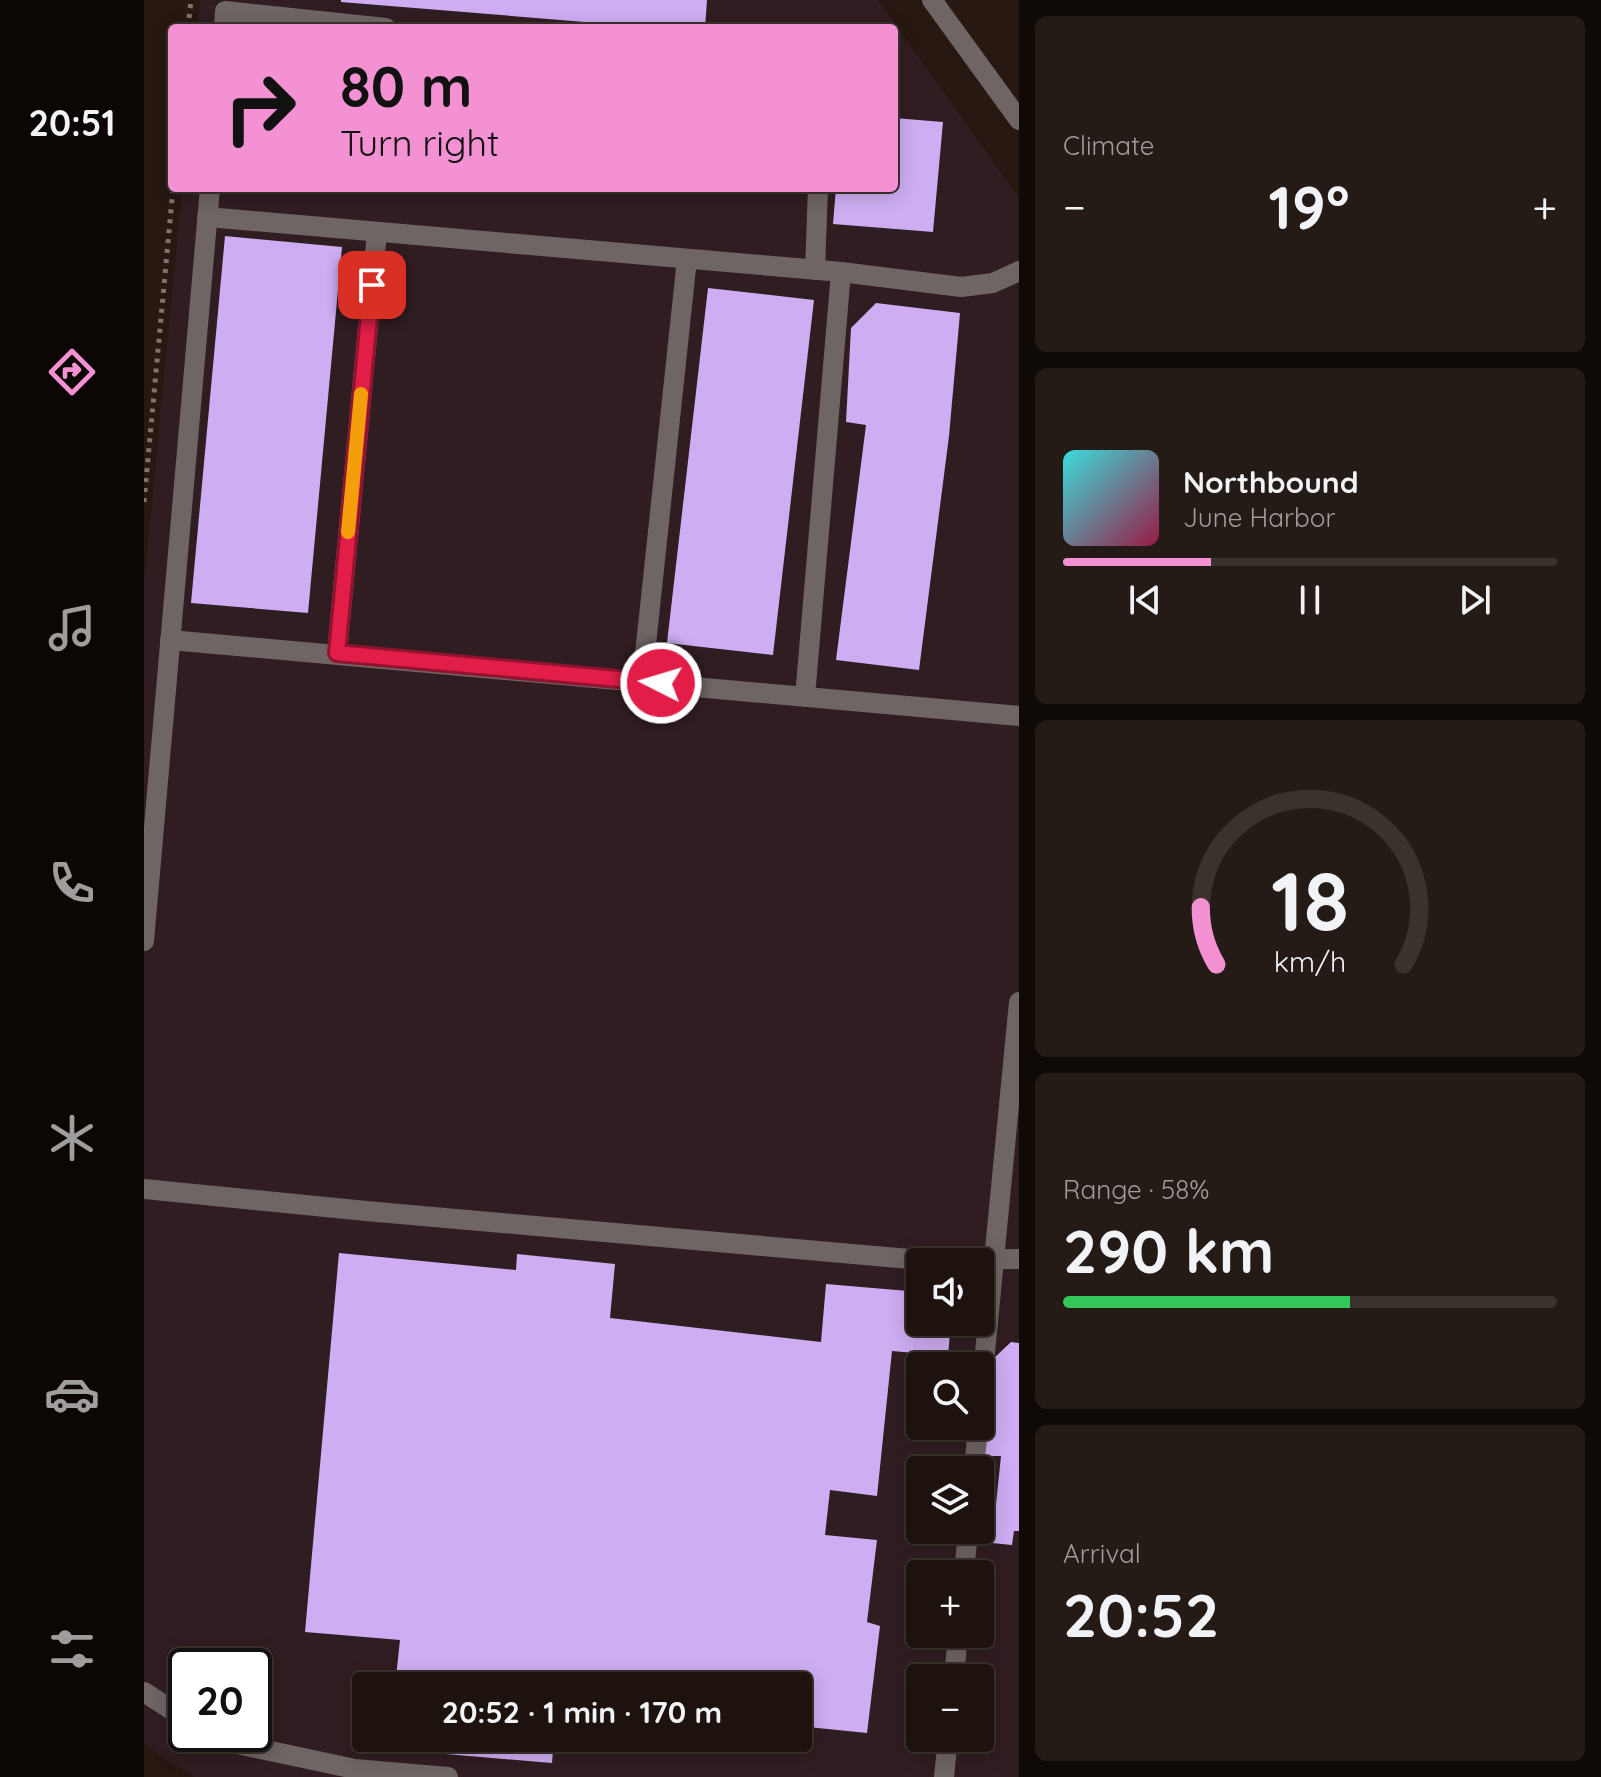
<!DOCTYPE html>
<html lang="en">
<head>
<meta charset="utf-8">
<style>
  :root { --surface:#1d120d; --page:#251b16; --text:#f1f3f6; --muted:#a09e9d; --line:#3b322e; --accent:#f491d3 }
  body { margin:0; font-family:Quicksand,sans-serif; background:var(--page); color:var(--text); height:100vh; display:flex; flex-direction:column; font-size:30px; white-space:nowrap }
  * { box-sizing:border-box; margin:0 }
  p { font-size:26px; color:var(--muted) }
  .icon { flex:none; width:44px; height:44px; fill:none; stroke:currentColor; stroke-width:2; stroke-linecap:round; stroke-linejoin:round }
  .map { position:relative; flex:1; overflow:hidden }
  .sheet { display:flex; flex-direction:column; gap:16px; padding:16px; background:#100a07; width:582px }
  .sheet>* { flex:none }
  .top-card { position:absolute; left:24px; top:24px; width:730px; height:168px; border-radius:8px; box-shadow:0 4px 20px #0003,0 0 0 2px var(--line); background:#f491d3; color:#111; overflow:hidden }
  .buttons { position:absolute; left:762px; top:1248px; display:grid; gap:16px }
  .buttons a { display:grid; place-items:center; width:88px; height:88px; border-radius:8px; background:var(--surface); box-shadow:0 4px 20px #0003,0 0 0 2px var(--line); font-size:40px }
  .speed { position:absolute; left:24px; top:1648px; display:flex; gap:16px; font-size:40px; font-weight:700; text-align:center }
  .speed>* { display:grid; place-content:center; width:104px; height:104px; border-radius:50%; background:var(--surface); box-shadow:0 4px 20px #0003,0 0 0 2px var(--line); line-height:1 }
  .speed .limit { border:4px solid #111; border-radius:12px; background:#fff; color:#111 }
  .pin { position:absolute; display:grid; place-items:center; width:68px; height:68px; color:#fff; margin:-34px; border-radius:16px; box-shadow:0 4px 12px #0006 }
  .me { position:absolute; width:88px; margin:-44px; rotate:275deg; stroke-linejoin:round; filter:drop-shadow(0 0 6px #0008) }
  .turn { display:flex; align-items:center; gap:28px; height:168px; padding:0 40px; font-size:36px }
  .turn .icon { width:104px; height:104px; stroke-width:2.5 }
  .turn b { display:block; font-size:56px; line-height:68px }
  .big { font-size:60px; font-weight:800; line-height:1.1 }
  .sheet .card { flex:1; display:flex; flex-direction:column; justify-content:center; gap:12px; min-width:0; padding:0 28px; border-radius:12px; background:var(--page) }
  .sheet .dial { align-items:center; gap:0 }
  .dial svg { height:208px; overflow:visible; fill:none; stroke:var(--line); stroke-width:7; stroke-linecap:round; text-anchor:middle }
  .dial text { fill:var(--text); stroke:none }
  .song { display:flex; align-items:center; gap:24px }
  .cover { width:96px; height:96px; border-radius:12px; background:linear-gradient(135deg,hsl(180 70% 55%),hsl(340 70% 35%)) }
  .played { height:8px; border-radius:4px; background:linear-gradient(90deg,var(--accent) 30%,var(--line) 30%) }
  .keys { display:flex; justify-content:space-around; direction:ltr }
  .heat { display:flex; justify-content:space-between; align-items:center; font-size:44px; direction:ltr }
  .charge { height:12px; border-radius:6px; background:linear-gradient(90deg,#34c759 58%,var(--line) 0) }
  .trip { position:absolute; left:208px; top:1672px; width:460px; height:80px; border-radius:8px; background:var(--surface); box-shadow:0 4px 20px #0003,0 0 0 2px var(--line); font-weight:800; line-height:80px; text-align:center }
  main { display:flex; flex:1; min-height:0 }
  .tabs { display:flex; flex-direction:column; width:144px; justify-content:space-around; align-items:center; background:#0c0705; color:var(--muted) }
  .tabs .icon { width:56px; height:56px }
  .tabs .selected { color:var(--accent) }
  .tabs b { font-size:36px; color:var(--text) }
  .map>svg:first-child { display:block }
  .commercial { fill:#301d21; fill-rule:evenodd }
  .building { fill:#ceadf3 }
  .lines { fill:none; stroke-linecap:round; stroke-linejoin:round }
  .path { stroke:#80736d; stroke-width:5; stroke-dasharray:4 6; stroke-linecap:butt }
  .minor { stroke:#6f6564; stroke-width:20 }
  .route-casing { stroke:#92132f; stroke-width:20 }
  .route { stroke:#e11d48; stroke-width:14 }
  .slow { stroke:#f59e0b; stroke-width:14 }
</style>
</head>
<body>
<main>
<nav class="tabs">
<b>20:51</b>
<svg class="icon selected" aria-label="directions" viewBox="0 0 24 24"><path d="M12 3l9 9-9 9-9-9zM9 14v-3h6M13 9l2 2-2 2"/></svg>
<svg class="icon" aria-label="music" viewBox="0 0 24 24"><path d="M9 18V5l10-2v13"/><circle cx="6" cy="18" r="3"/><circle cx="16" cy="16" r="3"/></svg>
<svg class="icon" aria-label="phone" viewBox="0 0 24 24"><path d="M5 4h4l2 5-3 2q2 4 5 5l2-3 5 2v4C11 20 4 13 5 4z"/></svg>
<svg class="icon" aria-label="climate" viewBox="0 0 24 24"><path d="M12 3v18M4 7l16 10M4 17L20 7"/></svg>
<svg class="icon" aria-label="car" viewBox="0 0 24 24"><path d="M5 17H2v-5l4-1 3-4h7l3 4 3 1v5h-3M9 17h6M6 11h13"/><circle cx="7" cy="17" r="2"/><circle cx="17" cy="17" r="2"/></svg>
<svg class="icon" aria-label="filters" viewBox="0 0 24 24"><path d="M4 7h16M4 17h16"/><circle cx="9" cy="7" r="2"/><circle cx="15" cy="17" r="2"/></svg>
</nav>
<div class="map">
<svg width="875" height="1777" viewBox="0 0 875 1777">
  <rect width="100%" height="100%" fill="#271811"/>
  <path class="commercial" d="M56,0H734L875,198V1777H50L0,1744V585L38,188H750V28H53ZM776,1262H836V1322H776ZM776,1366H836V1426H776ZM776,1470H836V1530H776ZM776,1574H836V1634H776ZM42,1666H110V1734H42ZM776,1678H836V1738H776ZM222,1686H654V1738H222Z"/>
  <g class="building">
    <polygon points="197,0 563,0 561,28 514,28 197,2"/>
    <polygon points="750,118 799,122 789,232 689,224 692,188 750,188"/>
    <polygon points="81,236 198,247 164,613 47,603"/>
    <polygon points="564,288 670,300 629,655 523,643"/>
    <polygon points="732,303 816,313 805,436 775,670 692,660 722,425 702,422 707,328"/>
    <polygon points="195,1253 372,1270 373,1254 471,1264 466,1318 677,1342 682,1284 776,1292 776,1322 807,1322 804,1356 748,1351 733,1496 686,1490 681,1535 733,1540 723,1622 736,1626 723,1733 654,1726 654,1686 251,1686 256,1640 161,1632"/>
    <polygon points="867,1342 875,1343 875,1531 870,1531 868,1545 848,1543 857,1456 840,1456 849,1359"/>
    <polygon points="245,1738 410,1738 408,1763 243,1749"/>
  </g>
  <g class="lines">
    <g class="path">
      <polyline points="44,28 47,0"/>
      <polyline points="0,502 29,188"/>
    </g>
    <g class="minor">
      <polyline points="788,0 875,120"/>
      <polyline points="80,28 81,11 242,28"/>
      <polyline points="63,217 697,272 817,287 849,283 875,271"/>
      <polyline points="671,270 674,188"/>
      <polyline points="26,640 875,716"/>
      <polyline points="193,653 233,232"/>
      <polyline points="498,682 543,259"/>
      <polyline points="661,697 697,272"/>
      <polyline points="0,941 66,188"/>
      <polyline points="0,1189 222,1211 777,1260 875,1259"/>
      <polyline points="836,1404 875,1002"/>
      <polyline points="830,1470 834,1426"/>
      <polyline points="820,1574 824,1530"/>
      <polyline points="810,1678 814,1634"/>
      <polyline points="0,1692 42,1719"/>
      <polyline points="66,1734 79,1741 211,1769 304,1777"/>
      <polyline points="800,1777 804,1738"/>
    </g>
  </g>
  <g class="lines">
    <defs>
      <polyline id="route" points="228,285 193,653 517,683"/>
    </defs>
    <use href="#route" class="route-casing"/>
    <use href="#route" class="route"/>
    <polyline class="slow" points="204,532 217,394"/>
  </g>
</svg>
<div class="buttons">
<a><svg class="icon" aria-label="sound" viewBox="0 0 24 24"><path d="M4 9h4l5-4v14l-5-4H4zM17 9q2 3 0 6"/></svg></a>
<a><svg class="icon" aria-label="search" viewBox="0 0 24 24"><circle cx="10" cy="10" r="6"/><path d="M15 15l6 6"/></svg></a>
<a><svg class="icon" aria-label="layers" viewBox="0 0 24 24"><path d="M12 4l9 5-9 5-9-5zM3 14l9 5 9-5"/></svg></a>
<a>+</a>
<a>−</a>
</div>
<div class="speed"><div class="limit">20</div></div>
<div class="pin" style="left:228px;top:285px;background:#d93025"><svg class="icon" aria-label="arrive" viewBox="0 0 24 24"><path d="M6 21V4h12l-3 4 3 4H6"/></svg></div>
<svg class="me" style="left:517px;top:683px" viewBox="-20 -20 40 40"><circle r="17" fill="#e11d48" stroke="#fff" stroke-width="3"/><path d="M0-11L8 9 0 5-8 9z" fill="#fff"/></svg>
<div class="trip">20:52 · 1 min · 170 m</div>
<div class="top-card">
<div class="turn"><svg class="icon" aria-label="right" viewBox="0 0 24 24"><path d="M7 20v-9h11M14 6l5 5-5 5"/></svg><div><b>80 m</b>Turn right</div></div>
</div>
</div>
<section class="sheet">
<div class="card"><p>Climate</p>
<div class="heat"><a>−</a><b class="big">19°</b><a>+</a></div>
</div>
<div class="card">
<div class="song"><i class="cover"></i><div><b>Northbound</b><p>June Harbor</p></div></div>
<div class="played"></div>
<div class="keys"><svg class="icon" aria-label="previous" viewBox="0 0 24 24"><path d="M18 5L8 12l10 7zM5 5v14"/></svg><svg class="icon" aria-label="pause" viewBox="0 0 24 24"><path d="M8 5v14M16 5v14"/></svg><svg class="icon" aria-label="next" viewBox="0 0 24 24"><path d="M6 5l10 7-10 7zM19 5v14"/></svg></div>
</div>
<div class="card dial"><svg viewBox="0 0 100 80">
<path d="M14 69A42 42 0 1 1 86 69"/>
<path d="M14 69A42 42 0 0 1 8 47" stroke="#f491d3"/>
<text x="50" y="56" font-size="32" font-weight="700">18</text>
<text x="50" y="72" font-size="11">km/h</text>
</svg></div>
<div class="card"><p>Range · 58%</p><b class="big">290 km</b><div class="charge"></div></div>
<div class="card"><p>Arrival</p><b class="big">20:52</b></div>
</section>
</main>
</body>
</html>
